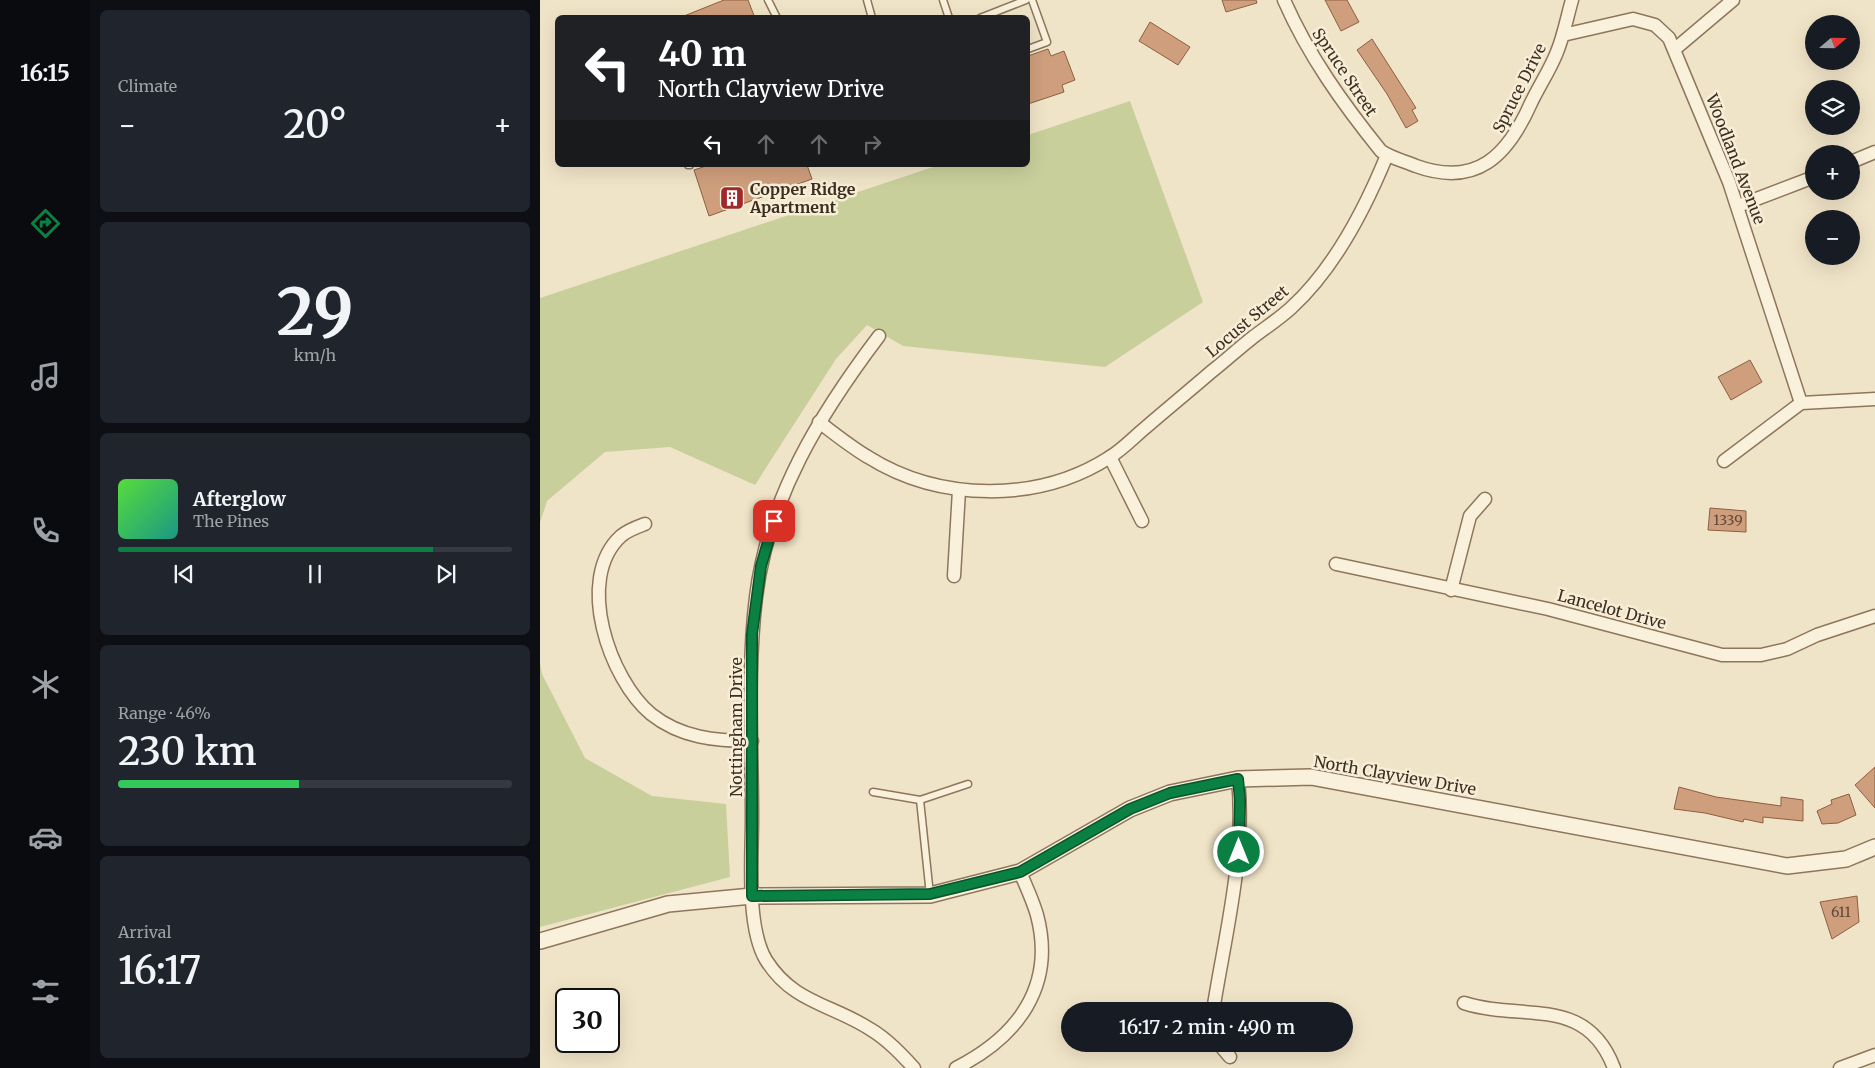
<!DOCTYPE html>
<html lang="en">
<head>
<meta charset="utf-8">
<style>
  :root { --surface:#171b24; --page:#20242c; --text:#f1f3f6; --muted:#9ea1a6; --line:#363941; --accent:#0b8043 }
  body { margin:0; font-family:Merriweather,serif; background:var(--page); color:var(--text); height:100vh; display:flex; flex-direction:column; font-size:19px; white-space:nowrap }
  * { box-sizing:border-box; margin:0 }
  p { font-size:16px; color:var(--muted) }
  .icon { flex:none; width:28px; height:28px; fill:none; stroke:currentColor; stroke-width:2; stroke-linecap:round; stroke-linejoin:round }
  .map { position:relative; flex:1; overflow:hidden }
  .side { display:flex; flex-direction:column; gap:10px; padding:10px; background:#0d0f14; width:450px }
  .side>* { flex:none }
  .hud { position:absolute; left:15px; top:15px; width:475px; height:152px; border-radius:8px; box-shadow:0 5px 20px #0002; background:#202124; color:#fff; overflow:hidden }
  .needle { width:32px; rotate:70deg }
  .tools { position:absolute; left:1265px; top:15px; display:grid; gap:10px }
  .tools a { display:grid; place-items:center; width:55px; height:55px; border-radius:50%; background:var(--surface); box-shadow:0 5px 20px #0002; font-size:25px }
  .speed { position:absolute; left:15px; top:988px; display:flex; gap:10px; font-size:25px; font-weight:700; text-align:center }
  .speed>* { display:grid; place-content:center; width:65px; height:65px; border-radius:50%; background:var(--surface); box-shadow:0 5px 20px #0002; line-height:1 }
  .speed .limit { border:2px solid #111; border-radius:8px; background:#fff; color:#111 }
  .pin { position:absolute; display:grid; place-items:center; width:42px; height:42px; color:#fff; margin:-21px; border-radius:10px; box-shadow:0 2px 8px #0006 }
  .me { position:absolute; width:55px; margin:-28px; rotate:0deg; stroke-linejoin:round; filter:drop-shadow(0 0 4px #0008) }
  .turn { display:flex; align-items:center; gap:18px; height:105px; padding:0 20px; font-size:22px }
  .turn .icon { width:65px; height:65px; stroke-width:2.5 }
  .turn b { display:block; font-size:35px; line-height:42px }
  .lanes { display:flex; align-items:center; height:48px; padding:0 20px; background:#0003; justify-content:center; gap:25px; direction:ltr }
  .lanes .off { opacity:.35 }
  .big { font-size:38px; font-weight:600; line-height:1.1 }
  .side .card { flex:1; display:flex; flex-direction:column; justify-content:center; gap:8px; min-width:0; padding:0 18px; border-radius:8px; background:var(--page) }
  .side .dial { align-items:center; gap:0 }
  .dial b { font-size:65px; line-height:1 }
  .song { display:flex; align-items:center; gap:15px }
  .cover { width:60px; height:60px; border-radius:8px; background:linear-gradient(135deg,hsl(110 70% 55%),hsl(170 70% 35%)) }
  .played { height:5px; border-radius:2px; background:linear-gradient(90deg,var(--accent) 80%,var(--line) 80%) }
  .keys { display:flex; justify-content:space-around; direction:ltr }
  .heat { display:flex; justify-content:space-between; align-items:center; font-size:28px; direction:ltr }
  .charge { height:8px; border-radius:4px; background:linear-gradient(90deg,#34c759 46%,var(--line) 0) }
  .trip { position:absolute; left:521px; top:1002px; width:292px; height:50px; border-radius:25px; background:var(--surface); box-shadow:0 5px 20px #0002; font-weight:600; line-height:50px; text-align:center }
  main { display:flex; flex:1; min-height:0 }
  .dock { display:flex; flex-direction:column; width:90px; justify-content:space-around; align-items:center; background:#090b0e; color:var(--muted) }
  .dock .icon { width:35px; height:35px }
  .dock .active { color:var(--accent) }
  .dock b { font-size:22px; color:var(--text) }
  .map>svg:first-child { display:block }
  .green { fill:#c9cf9b }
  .building { fill:#cf9f7d; stroke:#8d5f41 }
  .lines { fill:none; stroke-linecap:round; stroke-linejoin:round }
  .service-casing { stroke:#8d765c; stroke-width:9 }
  .minor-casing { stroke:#8d765c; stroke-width:15 }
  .tertiary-casing { stroke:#8d765c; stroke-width:18 }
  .service { stroke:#faf1dc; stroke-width:6 }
  .minor { stroke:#faf1dc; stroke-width:12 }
  .tertiary { stroke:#faf1dc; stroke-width:15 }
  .route-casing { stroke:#07532c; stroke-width:12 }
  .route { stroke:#0b8043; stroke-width:9 }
  .labels { text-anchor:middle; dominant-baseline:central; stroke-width:5; stroke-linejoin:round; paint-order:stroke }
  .number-label { font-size:14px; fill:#624a37 }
  .street-label { font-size:16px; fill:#3d2e20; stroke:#f7eed8 }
  .poi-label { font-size:16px; font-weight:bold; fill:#3d2e20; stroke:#f7eed8; text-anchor:start }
</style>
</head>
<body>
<main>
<nav class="dock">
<b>16:15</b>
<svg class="icon active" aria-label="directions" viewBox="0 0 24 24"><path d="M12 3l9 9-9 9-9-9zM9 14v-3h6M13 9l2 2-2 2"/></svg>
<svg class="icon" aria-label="music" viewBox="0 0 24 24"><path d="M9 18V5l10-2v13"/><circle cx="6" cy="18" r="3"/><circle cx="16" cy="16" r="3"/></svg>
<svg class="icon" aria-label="phone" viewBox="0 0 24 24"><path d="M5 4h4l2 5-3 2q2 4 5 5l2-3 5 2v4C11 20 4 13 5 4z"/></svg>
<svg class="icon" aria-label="climate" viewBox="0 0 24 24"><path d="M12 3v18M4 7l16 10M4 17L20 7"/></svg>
<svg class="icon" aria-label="car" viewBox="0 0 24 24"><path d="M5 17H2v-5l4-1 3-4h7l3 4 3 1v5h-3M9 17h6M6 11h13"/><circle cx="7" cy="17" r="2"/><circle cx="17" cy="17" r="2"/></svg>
<svg class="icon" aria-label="filters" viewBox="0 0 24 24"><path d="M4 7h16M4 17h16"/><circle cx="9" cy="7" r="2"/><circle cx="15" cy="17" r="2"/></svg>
</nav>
<section class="side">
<div class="card"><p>Climate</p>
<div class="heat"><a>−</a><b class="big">20°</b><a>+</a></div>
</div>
<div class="card dial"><b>29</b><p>km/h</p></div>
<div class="card">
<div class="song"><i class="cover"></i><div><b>Afterglow</b><p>The Pines</p></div></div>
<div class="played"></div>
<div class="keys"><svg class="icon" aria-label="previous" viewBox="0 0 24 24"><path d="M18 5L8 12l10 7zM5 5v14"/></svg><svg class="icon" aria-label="pause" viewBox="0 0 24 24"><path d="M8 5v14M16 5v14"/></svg><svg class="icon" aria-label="next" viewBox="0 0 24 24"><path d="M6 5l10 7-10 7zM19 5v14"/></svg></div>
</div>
<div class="card"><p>Range · 46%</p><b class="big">230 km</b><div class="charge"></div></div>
<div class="card"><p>Arrival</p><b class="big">16:17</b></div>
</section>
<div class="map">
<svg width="1335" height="1068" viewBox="0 0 1335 1068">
  <rect width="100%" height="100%" fill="#f0e4c8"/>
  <g class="green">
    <polygon points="590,101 663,302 565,367 363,346 327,325 296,359 215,485 130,447 65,452 7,501 0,523 0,298 399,165 488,165 488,135"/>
    <polygon points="0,663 2,674 45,758 112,796 186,804 190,877 0,927"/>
  </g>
  <g class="building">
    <polygon points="184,0 208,0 215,18 139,18"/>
    <polygon points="682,0 716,0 717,3 686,12"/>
    <polygon points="785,0 807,0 819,22 801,31"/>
    <polygon points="610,22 650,47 638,65 599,41"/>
    <polygon points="832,39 876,108 872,110 878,121 866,128 847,94 817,50"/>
    <polygon points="508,49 511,56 524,51 535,80 522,85 524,92 488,104 488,56"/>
    <polygon points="169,165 267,165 272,179 169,216 154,170"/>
    <polygon points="1210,360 1222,382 1191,400 1178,377"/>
    <polygon points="1170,508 1206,511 1206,532 1168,530"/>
    <polygon points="1335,767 1335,808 1315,785"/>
    <polygon points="1139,787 1176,797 1241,806 1241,797 1263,800 1263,821 1223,817 1223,823 1204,819 1203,822 1165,813 1134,809"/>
    <polygon points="1309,794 1316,815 1298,823 1282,824 1277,811 1292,804 1291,800"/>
    <polygon points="1317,896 1319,922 1292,939 1280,902"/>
  </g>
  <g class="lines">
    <defs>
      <g id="service">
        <polyline points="228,0 237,18"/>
        <polyline points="327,0 332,18"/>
        <polyline points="403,0 409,18"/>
        <polyline points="440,18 486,0"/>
        <polyline points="488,49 507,42 492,0"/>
        <polyline points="148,165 150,165"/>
        <polyline points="333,792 380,800 428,784"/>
        <polyline points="380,800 390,895"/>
      </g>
      <g id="minor">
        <path d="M744,0C768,55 803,104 841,151C851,158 864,161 876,166C937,188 968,155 991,103C999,86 1010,70 1017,52C1024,35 1027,17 1032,0"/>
        <polyline points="1023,35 1093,19 1115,25 1129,38 1189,182 1261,403"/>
        <polyline points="1135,49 1193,0"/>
        <polyline points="1311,162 1335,152"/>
        <polyline points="1198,206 1274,177"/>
        <path d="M339,336C280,414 228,498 216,597C207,670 212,745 212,818C212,856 206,927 226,960C253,1003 291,1004 330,1029C347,1039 361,1054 374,1068"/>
        <path d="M279,422C295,434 311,447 328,457C400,502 499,503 570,457C583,449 593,438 605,428C627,409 649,391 671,372C685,361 698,349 712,338C725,328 739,319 751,308C795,268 825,209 847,155"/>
        <polyline points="570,457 602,521"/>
        <polyline points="1184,461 1261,403 1335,399"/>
        <path d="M105,524C97,527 88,530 81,536C34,579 70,680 111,714C141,738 176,741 212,741"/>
        <polyline points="796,564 1008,609 1182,655 1221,655 1247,649 1277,635 1335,616"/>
        <polyline points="414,576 419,490"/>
        <polyline points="911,590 930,516 945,499"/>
        <path d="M924,1003C983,1022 1046,994 1074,1068"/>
        <path d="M673,1011C685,935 706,856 698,779"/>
        <polyline points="679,1044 690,1057"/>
        <path d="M416,1068C477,1037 516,987 497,915C493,901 486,886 480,872"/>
        <polyline points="1300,1068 1335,1055"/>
      </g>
      <polyline id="tertiary" points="0,941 128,904 212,896 390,895 480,872 590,809 630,793 698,779 771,777 1247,866 1306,859 1335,847"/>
    </defs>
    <use href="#service" class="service-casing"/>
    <use href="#minor" class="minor-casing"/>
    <use href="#tertiary" class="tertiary-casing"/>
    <use href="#service" class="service"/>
    <use href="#minor" class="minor"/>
    <use href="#tertiary" class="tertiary"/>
  </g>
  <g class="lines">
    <defs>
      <polyline id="route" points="234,521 221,566 212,634 212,896 390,894 480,872 590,809 630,793 698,779 700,800 699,852"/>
    </defs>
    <use href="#route" class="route-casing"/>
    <use href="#route" class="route"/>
  </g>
  <defs>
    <symbol id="building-square" viewBox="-11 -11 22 22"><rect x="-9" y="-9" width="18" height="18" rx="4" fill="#9e2a2b" stroke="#f7eed8"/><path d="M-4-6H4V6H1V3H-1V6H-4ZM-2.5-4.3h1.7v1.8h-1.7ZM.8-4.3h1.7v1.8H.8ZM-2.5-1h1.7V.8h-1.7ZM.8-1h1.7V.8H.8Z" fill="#fff"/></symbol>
  </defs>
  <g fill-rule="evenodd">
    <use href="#building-square" x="178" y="184" width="28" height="28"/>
  </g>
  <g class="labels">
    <g class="number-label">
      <text x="1188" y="520">1339</text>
      <text x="1301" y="912">611</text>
    </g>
    <g class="street-label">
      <text transform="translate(805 72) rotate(56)">Spruce Street</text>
      <text transform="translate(979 88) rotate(-63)">Spruce Drive</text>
      <text transform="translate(1196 159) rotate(69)">Woodland Avenue</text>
      <text transform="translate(707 321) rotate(-40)">Locust Street</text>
      <text transform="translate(1072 609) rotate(15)">Lancelot Drive</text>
      <text transform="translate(196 727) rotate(-90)">Nottingham Drive</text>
      <text transform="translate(855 775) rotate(10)">North Clayview Drive</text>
    </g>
    <g class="poi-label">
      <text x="210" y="189">Copper Ridge<tspan x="210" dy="18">Apartment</tspan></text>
    </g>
  </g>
</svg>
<div class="tools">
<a><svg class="needle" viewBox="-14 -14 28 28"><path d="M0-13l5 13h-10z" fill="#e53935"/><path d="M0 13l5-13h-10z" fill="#9ea1a6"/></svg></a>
<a><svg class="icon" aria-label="layers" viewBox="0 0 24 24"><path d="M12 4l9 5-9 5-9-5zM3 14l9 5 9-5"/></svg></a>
<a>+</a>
<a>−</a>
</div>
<div class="speed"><div class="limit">30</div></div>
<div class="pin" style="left:234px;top:521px;background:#d93025"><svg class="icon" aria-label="arrive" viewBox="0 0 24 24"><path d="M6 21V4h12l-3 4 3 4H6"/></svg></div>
<svg class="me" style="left:699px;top:852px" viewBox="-20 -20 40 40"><circle r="17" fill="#0b8043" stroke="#fff" stroke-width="3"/><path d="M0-11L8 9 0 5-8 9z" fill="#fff"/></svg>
<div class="trip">16:17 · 2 min · 490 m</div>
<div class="hud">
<div class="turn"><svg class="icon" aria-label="left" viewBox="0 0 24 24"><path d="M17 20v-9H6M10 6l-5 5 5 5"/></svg><div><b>40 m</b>North Clayview Drive</div></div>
<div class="lanes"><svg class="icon" aria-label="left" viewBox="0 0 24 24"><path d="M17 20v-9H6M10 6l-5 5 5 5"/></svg><svg class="icon off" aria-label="ahead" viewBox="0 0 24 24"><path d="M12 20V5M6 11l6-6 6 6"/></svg><svg class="icon off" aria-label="ahead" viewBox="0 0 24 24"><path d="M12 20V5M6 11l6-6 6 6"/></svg><svg class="icon off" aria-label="right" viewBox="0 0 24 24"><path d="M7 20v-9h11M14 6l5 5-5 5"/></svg></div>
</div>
</div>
</main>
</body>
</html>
